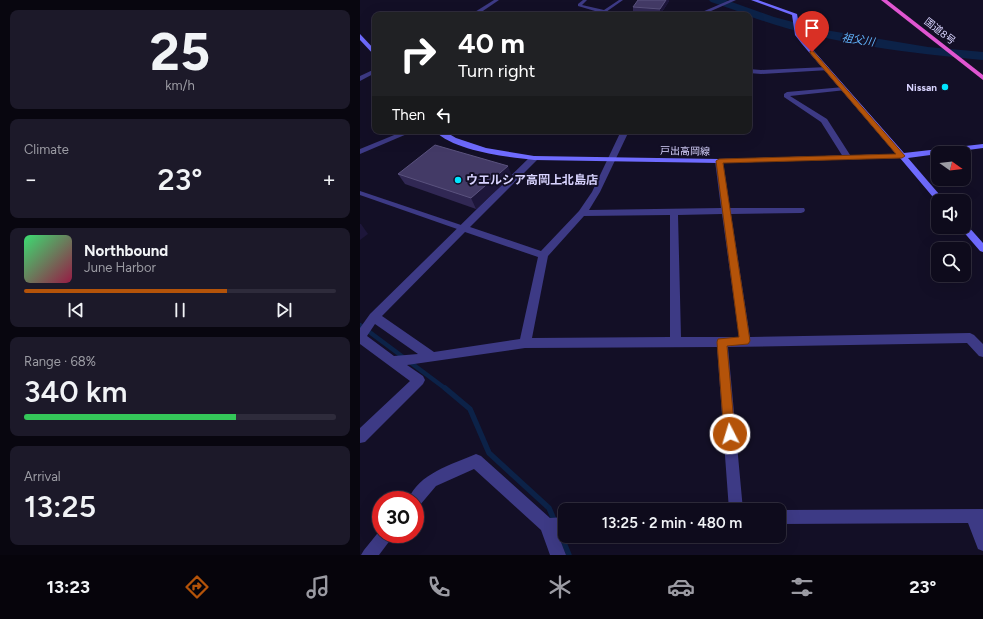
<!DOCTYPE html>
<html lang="en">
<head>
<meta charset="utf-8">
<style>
  :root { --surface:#0e0b1c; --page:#1c1929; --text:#f1f3f6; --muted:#9b9ba3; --line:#2e2b3b; --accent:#b45309 }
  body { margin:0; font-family:Figtree,"Noto Sans JP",sans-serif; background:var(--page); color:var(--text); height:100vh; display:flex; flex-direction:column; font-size:15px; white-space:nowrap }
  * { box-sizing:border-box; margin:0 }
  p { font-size:13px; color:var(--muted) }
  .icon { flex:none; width:22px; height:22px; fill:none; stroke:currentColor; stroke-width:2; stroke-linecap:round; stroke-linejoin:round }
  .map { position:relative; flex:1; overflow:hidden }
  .details { display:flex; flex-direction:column; gap:10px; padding:10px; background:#08060f; width:360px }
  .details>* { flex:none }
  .banner { position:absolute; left:12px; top:12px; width:380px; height:122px; border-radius:8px; box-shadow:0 4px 16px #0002,0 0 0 1px var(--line); background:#202124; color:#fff; overflow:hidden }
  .needle { width:26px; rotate:104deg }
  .fabs { position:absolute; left:571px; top:146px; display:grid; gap:8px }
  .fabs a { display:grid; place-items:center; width:40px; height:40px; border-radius:8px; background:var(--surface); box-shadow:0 4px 16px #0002,0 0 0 1px var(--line); font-size:20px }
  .speed { position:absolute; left:12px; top:491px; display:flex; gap:8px; font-size:20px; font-weight:700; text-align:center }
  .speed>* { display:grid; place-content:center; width:52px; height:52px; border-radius:50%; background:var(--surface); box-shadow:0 4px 16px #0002,0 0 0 1px var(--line); line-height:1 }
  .speed .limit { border:6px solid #d22; background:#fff; color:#111 }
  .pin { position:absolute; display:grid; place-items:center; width:34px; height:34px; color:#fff; margin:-41px -17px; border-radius:50% 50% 50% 0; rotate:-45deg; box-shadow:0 0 4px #0007 }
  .pin .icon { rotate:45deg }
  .me { position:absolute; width:44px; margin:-22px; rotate:355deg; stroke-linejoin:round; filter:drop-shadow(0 0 3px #0008) }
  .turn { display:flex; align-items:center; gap:14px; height:84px; padding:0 20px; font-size:18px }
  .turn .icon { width:52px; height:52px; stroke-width:2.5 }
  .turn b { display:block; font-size:28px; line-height:34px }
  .then { display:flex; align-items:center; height:38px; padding:0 20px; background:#0003; gap:8px; font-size:15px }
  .big { font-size:30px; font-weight:600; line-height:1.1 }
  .details .card { flex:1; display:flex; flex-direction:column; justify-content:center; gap:6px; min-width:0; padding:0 14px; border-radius:8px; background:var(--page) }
  .details .dial { align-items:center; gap:0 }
  .dial b { font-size:52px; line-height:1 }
  .song { display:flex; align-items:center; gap:12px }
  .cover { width:48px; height:48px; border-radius:6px; background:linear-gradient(135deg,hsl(140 70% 55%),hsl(340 70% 35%)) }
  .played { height:4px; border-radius:2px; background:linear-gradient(90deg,var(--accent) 65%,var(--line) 65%) }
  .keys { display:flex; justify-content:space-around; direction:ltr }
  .heat { display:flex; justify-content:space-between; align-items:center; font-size:22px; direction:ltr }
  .charge { height:6px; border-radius:3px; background:linear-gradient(90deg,#34c759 68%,var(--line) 0) }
  .trip { position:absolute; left:198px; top:503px; width:228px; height:40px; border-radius:8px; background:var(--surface); box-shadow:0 4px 16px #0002,0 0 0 1px var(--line); font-weight:600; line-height:40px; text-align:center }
  .menu { display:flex; height:64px; justify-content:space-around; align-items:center; background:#06040b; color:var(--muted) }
  .menu .icon { width:28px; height:28px }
  .menu .active { color:var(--accent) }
  .menu b { font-size:18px; color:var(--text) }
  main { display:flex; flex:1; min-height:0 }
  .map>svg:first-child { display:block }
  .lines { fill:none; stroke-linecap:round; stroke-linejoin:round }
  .stream-far1 { stroke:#0c2248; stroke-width:4.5 }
  .stream { stroke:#0c2248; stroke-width:5.5 }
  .river { fill:#0c2248; fill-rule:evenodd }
  .service { fill:#3d3a85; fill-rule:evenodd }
  .minor { fill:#3d3a85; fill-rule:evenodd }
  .tertiary { fill:#3d3a85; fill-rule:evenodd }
  .secondary { fill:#6f6bff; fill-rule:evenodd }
  .trunk { fill:#e055d1; fill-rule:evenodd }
  .wall { fill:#312854 }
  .shaded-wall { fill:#1d163a }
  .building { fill:#433a66; stroke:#5a527e }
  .route { fill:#b45309; stroke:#753606 }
  .poi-dot { fill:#00e5ff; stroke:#130f26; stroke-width:1.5 }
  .labels { text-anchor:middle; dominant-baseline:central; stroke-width:4; stroke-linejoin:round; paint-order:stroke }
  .far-street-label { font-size:10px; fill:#d9d4ff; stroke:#130f26 }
  .far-poi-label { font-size:10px; font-weight:bold; fill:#d9d4ff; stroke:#130f26; text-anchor:end }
  .far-water-label { font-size:11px; font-style:italic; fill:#62b6ff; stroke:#130f26 }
  .poi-label { font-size:12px; font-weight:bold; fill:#d9d4ff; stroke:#130f26; text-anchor:start }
</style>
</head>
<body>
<main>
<section class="details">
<div class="card dial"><b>25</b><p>km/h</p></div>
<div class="card"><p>Climate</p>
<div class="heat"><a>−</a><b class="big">23°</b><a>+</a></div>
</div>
<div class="card">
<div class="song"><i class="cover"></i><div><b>Northbound</b><p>June Harbor</p></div></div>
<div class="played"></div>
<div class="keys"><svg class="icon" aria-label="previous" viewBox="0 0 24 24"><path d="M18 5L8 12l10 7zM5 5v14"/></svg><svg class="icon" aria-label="pause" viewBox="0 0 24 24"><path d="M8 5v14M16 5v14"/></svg><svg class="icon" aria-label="next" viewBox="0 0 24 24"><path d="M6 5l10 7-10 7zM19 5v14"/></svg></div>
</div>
<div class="card"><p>Range · 68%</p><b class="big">340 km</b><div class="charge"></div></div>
<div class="card"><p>Arrival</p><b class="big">13:25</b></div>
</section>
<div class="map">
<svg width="623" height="555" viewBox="0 0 623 555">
  <rect width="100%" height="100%" fill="#130f26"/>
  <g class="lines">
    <polyline class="stream-far1" points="0,325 86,389"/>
    <g class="stream">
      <polyline points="85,388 110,409 129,453 189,508 195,522"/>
      <polyline points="198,528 209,555"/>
    </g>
    <path class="river" d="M349,0H366L414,17L459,29L568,47L623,52V60C546,53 462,43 389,16V15L351,2Z"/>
    <g class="service">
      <polygon points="223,0 227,0 222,5 244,10 259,0 263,0 246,12 238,11 236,15 234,14 235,11 218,6 218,4"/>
      <polygon points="0,191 104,226 105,228 102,230 100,230 0,195"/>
    </g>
    <g class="minor">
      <polygon points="134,0 139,0 117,15 110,15"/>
      <polygon points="238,11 257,13 260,15 229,15"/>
      <polygon points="467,67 469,68 469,70 401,74 389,73 389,69 401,70"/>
      <polygon points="15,69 15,73 0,81 0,76"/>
      <polygon points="484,87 486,88 486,90 430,96 467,119 492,158 488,160 485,160 461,122 424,97 424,94 427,92"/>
      <path d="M261,131H269L240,192L229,210L361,208L355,161L359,159L363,161L370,208H444L445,210L444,212L441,213L371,214L390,337L610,333L614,335L623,344V357L619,356L607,343L368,347L383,510H369L357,347L165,348L47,365L63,376L65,380L63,384L5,442L0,443V428L50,381L0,344V328L10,314L171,156H174L178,158L177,160L110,227L181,251L219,211L232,192ZM362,214L379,337H321L318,215ZM310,215V337L172,338L188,256L224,216ZM105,232L178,257L160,339L74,352L22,316ZM15,324L58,354L34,356L7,336Z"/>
      <path d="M116,454L121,456L190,518L205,517V531L197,532L206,555H190L181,530L114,469L76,486L60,505L55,507V500H48C59,473 91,465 116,454Z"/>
      <polygon points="623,509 623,551 618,549 608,523 419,524 419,510"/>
      <polygon points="21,529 21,534 33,534 31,539 19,555 1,555 4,550"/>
    </g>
    <g class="tertiary">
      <polygon points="370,0 376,0 342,15 335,15"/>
      <polygon points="44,131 54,131 0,154 0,149"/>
    </g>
    <g class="secondary">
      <path d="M391,0H398L437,14L441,35L446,42L544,153L623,144V148L548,158L585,201H578V203L540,158L359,163L174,160C147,157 94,151 75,131H84L96,138L126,148L174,156L359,159L536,154L442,44L435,35L432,15Z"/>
      <polygon points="0,34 15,50 15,56 0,40"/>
      <polygon points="604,224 607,225 623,243 623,252 620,251 601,229 599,227 604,227"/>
    </g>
    <polygon class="trunk" points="521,0 527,0 623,75 623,80"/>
  </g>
  <g class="wall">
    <polygon points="278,0 309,0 309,1 300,15 293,15 273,13 273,7"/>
    <polygon points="38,174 152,176 116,209 45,184"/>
  </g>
  <g class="shaded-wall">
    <polygon points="306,0 309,0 309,1 300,15 300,9"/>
    <polygon points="148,166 152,176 116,209 111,198"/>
    <polygon points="0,224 1,224 8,234 0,240"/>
  </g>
  <g class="building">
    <polygon points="278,0 306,0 300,9 273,7"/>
    <polygon points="75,145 148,166 111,198 38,174"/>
  </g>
  <polygon class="route" points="450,51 453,51 545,156 542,158 363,163 390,341 388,344 367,346 375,434 374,438 370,439 365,438 364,434 357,342 358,339 379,337 356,161 359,159 536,154 450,53"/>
  <g class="poi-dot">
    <circle cx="585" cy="87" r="4"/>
    <circle cx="98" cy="180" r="4"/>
  </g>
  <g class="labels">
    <g class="far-street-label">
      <text transform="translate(580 31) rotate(38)">国道8号</text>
      <text transform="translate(325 151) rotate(1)">戸出高岡線</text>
    </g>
    <g class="far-poi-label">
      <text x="577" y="87">Nissan</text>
    </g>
    <g class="far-water-label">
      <text transform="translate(498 40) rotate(9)">祖父川</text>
    </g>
    <g class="poi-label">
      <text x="106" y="180">ウエルシア高岡上北島店</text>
    </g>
  </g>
</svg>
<div class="fabs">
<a><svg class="needle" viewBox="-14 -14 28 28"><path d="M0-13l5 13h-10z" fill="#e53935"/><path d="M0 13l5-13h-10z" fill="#9b9ba3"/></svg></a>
<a><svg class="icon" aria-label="sound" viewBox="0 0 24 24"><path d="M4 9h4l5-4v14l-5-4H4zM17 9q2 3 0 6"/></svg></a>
<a><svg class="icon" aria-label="search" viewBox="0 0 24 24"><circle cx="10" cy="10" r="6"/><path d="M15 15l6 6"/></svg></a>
</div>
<div class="speed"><div class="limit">30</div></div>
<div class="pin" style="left:452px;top:52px;background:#d93025"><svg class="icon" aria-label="arrive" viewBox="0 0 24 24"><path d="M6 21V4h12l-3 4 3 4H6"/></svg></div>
<svg class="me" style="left:370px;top:434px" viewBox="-20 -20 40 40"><circle r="17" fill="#b45309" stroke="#fff" stroke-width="3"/><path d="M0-11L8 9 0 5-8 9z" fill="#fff"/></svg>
<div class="trip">13:25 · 2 min · 480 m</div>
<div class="banner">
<div class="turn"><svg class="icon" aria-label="right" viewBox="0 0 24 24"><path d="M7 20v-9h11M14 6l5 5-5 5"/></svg><div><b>40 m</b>Turn right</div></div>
<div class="then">Then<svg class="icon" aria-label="left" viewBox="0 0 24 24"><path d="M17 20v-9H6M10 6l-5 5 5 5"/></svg></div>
</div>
</div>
</main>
<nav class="menu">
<b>13:23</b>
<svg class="icon active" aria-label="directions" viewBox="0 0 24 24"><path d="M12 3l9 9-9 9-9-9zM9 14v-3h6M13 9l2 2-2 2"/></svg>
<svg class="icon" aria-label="music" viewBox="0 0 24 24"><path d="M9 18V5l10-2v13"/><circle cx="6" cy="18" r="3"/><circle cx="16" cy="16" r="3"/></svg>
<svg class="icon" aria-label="phone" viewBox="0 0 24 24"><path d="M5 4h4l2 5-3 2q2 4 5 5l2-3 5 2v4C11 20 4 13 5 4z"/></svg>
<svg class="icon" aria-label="climate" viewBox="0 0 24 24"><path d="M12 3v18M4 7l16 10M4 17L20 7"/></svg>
<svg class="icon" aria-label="car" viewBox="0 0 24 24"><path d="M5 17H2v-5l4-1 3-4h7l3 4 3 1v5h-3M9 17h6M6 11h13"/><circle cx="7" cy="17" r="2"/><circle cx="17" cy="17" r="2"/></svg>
<svg class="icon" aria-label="filters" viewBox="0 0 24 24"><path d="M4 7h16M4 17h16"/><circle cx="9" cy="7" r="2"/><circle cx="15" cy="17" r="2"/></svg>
<b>23°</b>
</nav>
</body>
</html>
